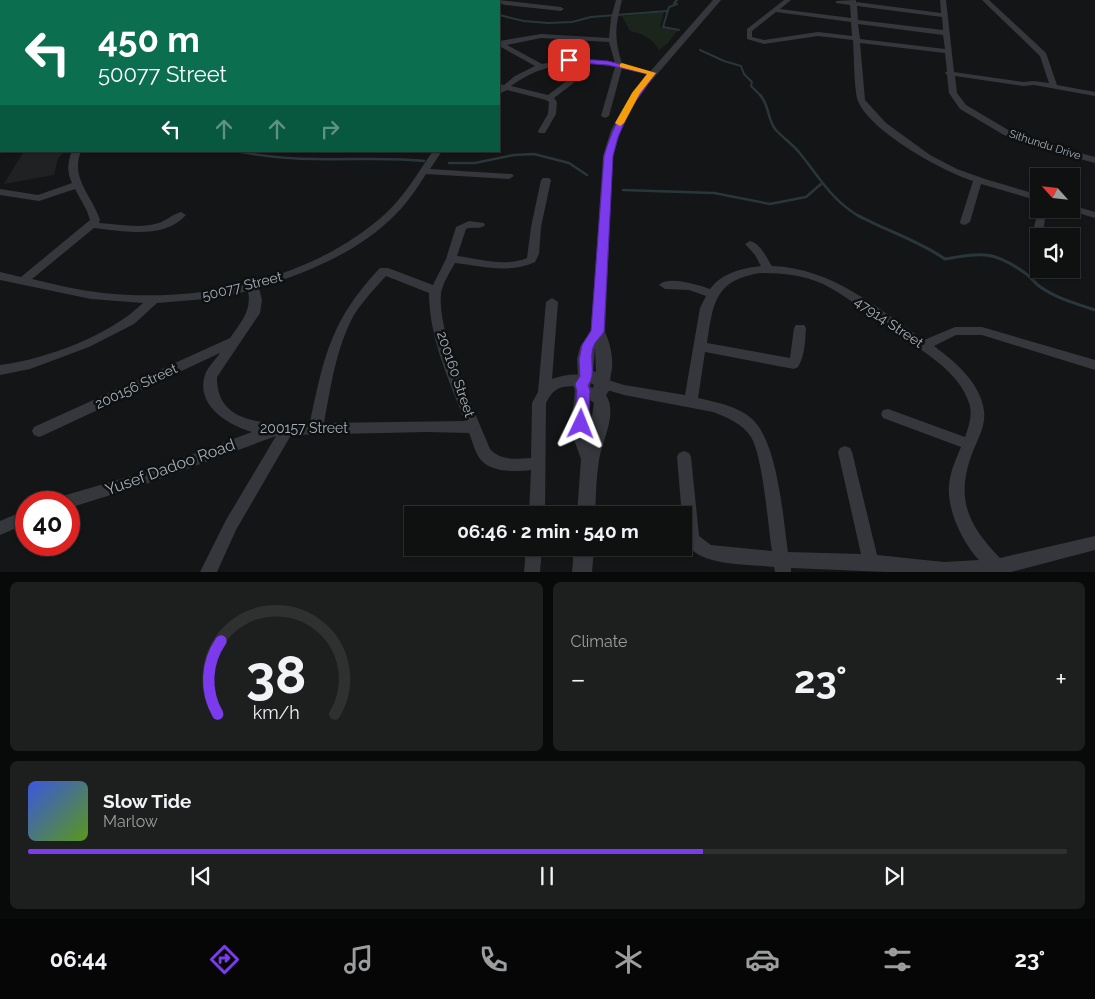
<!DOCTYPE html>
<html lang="en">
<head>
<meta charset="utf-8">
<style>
  :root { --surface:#0f1010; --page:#1d1e1e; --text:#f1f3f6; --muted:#9b9d9f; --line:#2f3030; --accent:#7c3aed }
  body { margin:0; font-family:Raleway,sans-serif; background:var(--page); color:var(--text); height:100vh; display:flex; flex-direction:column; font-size:19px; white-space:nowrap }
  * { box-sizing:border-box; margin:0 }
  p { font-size:16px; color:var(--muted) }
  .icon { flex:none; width:28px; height:28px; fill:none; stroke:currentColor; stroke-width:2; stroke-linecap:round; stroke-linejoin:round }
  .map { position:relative; height:572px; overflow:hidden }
  .details { display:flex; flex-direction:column; gap:10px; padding:10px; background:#080909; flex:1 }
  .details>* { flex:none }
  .hud { position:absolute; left:0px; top:0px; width:500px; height:152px; box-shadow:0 1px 4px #0004,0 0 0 1px var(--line); background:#0b6e4f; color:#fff; overflow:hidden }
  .needle { width:32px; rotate:297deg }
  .fabs { position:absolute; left:1030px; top:168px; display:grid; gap:10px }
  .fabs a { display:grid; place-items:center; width:50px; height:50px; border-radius:0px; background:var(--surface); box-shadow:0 1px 4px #0004,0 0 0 1px var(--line); font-size:25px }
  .speed { position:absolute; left:15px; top:491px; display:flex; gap:10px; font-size:25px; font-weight:700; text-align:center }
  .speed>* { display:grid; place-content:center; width:65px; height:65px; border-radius:50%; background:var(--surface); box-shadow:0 1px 4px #0004,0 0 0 1px var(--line); line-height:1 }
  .speed .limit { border:8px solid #d22; background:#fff; color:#111 }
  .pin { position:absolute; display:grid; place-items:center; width:42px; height:42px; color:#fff; margin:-21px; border-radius:10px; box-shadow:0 2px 8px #0006 }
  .me { position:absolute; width:55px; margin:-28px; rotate:2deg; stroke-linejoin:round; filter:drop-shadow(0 0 4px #0008) }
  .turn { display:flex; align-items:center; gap:18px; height:105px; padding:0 15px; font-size:22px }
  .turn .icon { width:65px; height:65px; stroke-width:2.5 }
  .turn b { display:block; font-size:35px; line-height:42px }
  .lanes { display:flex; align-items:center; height:48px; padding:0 15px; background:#0003; justify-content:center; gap:25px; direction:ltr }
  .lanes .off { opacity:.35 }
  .big { font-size:38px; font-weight:700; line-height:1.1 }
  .details .card { flex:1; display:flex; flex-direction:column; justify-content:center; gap:8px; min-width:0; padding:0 18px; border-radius:8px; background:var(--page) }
  .details .dial { align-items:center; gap:0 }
  .dial svg { height:130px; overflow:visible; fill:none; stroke:var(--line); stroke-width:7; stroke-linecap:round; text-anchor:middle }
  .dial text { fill:var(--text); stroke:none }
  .song { display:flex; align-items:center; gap:15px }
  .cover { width:60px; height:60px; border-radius:8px; background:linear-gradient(135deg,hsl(230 70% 55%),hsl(90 70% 35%)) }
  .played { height:5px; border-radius:2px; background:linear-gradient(90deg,var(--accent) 65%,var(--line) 65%) }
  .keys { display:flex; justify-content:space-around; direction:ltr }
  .heat { display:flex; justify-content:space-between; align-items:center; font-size:28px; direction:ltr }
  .details .tiles { flex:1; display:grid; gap:10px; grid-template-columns:1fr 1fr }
  .card:last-child { grid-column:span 2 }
  .trip { position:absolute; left:404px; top:506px; width:288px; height:50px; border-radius:0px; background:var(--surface); box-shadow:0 1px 4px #0004,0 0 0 1px var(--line); font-weight:700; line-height:50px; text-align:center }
  .menu { display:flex; height:80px; justify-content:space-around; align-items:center; background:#060606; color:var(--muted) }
  .menu .icon { width:35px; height:35px }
  .menu .on { color:var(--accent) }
  .menu b { font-size:22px; color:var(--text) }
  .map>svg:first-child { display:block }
  .built { fill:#202123 }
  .green { fill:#1c251c }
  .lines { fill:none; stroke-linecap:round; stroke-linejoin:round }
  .stream-far2 { stroke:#29373b; stroke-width:2 }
  .stream-far1 { stroke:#29373b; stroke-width:2.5 }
  .stream { stroke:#29373b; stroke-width:3 }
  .minor { fill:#35373c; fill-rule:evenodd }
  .tertiary { fill:#35373c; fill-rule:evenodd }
  .route { fill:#7c3aed; stroke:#51269a }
  .slow { fill:#f59e0b }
  .labels { text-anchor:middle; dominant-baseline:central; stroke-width:5; stroke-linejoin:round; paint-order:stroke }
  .far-street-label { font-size:11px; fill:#a4afb8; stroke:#0f1011 }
  .street-label { font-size:14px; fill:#a4afb8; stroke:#0f1011 }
  .near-street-label { font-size:16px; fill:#a4afb8; stroke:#0f1011 }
</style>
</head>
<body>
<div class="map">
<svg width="1095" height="572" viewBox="0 0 1095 572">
  <rect width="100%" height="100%" fill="#141516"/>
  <polygon class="built" points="24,151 65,151 58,158 54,175 4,184"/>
  <path class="green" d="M664,12L660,27L677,31L668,43L659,50C654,39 641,33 630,31L622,16Z"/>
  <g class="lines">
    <g class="stream-far2">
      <polyline points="357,0 366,1"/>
      <polyline points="677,0 674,3 677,4 669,7 663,27 679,30"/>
      <polyline points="499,15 524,21 548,23 572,22 591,17 667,11"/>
      <polyline points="700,50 724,61 741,66 744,74 752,82 751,86 761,96"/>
    </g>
    <g class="stream-far1">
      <path d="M760,95C769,104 767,118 775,129C782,137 791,143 798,151C819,176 831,201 862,218"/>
      <path d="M235,151C262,156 289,159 316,159C352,160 388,157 424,161"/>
      <polyline points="449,163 475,163 514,155 534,154 569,163 587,175"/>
      <polyline points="623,190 714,193 770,204 806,197 821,184"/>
    </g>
    <path class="stream" d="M859,216C887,231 919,241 945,259C981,253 993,250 1025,273C1031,277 1035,284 1042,288C1058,299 1077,304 1095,310"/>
    <g class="minor">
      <polygon points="107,0 114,0 115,1 108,1"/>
      <rect x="209" y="0" width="6" height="1"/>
      <polygon points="242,0 248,0 249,1 243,1"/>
      <polygon points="499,0 561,7 564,9 561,11 505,5 499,3"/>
      <path d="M616,0H622C615,28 614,36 622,64L656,73L652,75L622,68L609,116L605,118L601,116L615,67C577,59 542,63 511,86L548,95L568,80L575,82L554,98L557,102L556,114L545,133H539L538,131L548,114L549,102L546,100L507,90L499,94V84L504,85L515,76L535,66L499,46V41L541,34L609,38L611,18ZM541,38L609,42L615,63L572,59L542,64L507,45Z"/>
      <path d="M784,0H791L780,9L851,18L850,5L836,3V1L856,0V2L941,13L940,0H946L954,72L1023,82L1034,81L1049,83L1040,56L982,0H989L1046,53L1057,85L1095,92V96L1034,85L1023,86L955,76L957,93L966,105L1010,131L1042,143L1095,157V163L1036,147L1004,135L960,109L949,93L947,75L945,73L947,71L945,53L860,43L865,100L886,123L930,155L957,169L985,179L1039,195V201L981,184L970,222L965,225L961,224L960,222L973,181C942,171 871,132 858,101C854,91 854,53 853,40L818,36L764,44L747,39V29ZM857,6L942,17L943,30L858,20ZM776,12L851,22L852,36L818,32L764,40L752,37V31ZM858,24L943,35L945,49L860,39Z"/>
      <rect x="0" y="84" width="1" height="4"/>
      <path d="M72,151H81C70,179 92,195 100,220L99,223C118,224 140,229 159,223C167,220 173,214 181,212L186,215C164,240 123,231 94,228L32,279C56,285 79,290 103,293C200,303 310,281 385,214C405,196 418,172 433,151H442L430,169L512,174L514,176L509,179L426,174C417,188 408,202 396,214C359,252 308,272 259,288L262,300L260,313L217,377C216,428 274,424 310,423C324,356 331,320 380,268H388L433,285L446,259L456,227L469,221L484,223L485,225C481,230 472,226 466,229L457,256C479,259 506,267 527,258L531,227L541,180L543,178H549L551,180L541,227L539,254L535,262C509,274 481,266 455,263C450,272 442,284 441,294C437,335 475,411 490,449C501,461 516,459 531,458L532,403L538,392L546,302L552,298L558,302L552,379C563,375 576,373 589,376L590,380L589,384C569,390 558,379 546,403L545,515H529L531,470C513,472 488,473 478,456C474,449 472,440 469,433L427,432L291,435L236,530L217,572H200L226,520L276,436L146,484L69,508V502H59L61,497L66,495L145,472L252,432C229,425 195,406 205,375C207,368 216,359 220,353L44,435L39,437L34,435L32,431L34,427L230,338C241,322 252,311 248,291L217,298L157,303L134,324L89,347L30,369L0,375V365C46,359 109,336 143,303L91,299L0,280V272L21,277L90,220L87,211L75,189L39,201L0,195V189L38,195L72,183C67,172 67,163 72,151ZM386,276L429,293C429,337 449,381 465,421L324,423C331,386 336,348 354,315C363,301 375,288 386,276Z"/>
      <polygon points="1071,205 1095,212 1095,218 1068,210 1067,209 1071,209"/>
      <polygon points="1039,207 1039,209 1047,209 1042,236 1039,236 1039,245 1035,246 1030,243"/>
      <path d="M750,241C761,244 766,257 772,266C832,268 877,308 924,340L955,327H982L1095,360V370L982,335H956L934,346C954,361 981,383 984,411C986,425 978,439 973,451C955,498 967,524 1000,558L1095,536V550L1011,572H886L791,568V572H775L774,567C749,564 696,567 684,540L677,457L679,453L684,451L689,453L691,457L699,536L711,545L772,551C768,526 763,457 751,437C743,424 728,418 713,412L624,395L597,387L596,383L597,379L602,378L624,385L685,395L700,308L706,296L689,290L665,289L659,285C668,275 699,285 710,289C722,273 742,268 761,266L755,255L745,244ZM760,273C782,273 803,275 823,284C846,295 866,313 887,327C914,346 959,369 969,403C973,415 969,426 965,437L888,409L883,410L881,414L883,418L961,447C956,459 950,472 949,485C947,510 962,542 979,560L944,562L877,555L852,452L850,448L845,446L840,448L838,452L861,554L788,552C783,518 778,441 751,418C737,406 716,402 698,398L705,352L794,369L798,367C805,355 805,342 806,328L804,325H796L794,328L790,358L707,343C713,303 715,280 760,273Z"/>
      <polygon points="26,510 26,524 0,535 0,521"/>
      <polygon points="526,548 542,548 540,572 524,572"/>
    </g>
    <g class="tertiary">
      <path d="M713,0H721L640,94L621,130L613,156L605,332C610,343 613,356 612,368C611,376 609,380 611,388L606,395C618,414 602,440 599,460C596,478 596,497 595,515H577L581,459L572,434V417L575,391L573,384L578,377L577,359L580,347L591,330L603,156L611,130L633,91ZM595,348L596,372L593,371ZM591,383L594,385L593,388L590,387ZM590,400L594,403L589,435Z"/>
      <polygon points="574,548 594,548 592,572 572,572"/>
    </g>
  </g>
  <path class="route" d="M569,58L608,61L656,73L631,108L618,137L613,156L604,332C601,336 596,341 594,345C588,358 597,374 588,385L590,391L588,424L586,428L581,429L576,428L574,424L577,391L575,384L580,376L579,360L582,345L591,331L604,156C614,122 627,102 647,74L608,65L566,62L565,60Z"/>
  <polygon class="slow" points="622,63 656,73 640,93 624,123 620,126 615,123 632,93 647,74 620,67 620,64"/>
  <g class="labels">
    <g class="far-street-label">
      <text transform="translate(1045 145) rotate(18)">Sithundu Drive</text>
    </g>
    <g class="street-label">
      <text transform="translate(242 286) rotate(-14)">50077 Street</text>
      <text transform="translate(889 322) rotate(34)">47914 Street</text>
      <text transform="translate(456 374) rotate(71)">200160 Street</text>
      <text transform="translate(136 386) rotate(-25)">200156 Street</text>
      <text x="304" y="428">200157 Street</text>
    </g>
    <g class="near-street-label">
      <text transform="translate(170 467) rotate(-20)">Yusef Dadoo Road</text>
    </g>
  </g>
</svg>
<div class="fabs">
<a><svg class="needle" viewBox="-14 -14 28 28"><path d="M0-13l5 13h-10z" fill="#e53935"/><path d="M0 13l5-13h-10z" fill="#9b9d9f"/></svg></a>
<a><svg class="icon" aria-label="sound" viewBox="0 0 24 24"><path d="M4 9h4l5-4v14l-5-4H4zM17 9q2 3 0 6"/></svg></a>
</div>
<div class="speed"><div class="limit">40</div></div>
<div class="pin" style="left:569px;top:60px;background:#d93025"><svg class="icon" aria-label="arrive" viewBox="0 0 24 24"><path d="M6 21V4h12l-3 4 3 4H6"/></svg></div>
<svg class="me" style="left:581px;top:424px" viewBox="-20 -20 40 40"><path d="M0-17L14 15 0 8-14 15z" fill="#7c3aed" stroke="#fff" stroke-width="4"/></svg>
<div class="trip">06:46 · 2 min · 540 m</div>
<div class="hud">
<div class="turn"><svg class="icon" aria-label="left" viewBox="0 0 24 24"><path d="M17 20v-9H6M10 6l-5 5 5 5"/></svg><div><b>450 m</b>50077 Street</div></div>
<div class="lanes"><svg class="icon" aria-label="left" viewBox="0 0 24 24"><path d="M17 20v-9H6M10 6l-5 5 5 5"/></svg><svg class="icon off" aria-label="ahead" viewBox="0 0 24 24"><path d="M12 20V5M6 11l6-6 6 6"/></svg><svg class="icon off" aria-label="ahead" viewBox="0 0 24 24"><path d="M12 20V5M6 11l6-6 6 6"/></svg><svg class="icon off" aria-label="right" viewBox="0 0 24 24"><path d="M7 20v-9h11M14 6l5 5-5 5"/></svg></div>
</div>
</div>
<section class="details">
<div class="tiles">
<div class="card dial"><svg viewBox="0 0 100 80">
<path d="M14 69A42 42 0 1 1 86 69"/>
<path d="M14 69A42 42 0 0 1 16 24" stroke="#7c3aed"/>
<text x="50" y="56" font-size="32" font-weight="700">38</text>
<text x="50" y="72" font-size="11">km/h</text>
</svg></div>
<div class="card"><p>Climate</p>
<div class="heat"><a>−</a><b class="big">23°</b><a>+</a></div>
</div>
<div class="card">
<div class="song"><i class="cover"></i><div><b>Slow Tide</b><p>Marlow</p></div></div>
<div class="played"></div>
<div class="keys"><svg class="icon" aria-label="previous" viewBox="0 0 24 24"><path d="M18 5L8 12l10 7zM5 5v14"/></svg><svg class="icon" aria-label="pause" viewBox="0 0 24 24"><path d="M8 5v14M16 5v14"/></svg><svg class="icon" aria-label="next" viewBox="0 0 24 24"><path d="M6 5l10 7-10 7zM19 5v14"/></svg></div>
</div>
</div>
</section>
<nav class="menu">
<b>06:44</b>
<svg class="icon on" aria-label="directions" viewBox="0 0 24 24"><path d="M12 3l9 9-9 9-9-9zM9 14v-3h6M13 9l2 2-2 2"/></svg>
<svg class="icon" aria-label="music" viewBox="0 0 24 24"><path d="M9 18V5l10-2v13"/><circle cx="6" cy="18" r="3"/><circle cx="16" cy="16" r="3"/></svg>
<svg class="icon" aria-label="phone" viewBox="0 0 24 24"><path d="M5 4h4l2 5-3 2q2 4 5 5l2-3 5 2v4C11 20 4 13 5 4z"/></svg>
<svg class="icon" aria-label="climate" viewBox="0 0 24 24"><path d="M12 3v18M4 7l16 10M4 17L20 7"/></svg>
<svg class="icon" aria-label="car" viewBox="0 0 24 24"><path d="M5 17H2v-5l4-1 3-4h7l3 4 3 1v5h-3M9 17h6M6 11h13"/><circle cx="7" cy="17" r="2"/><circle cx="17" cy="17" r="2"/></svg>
<svg class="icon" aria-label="filters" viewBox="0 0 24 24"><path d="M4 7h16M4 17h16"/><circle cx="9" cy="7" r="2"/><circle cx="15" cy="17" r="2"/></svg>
<b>23°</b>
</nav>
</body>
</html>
